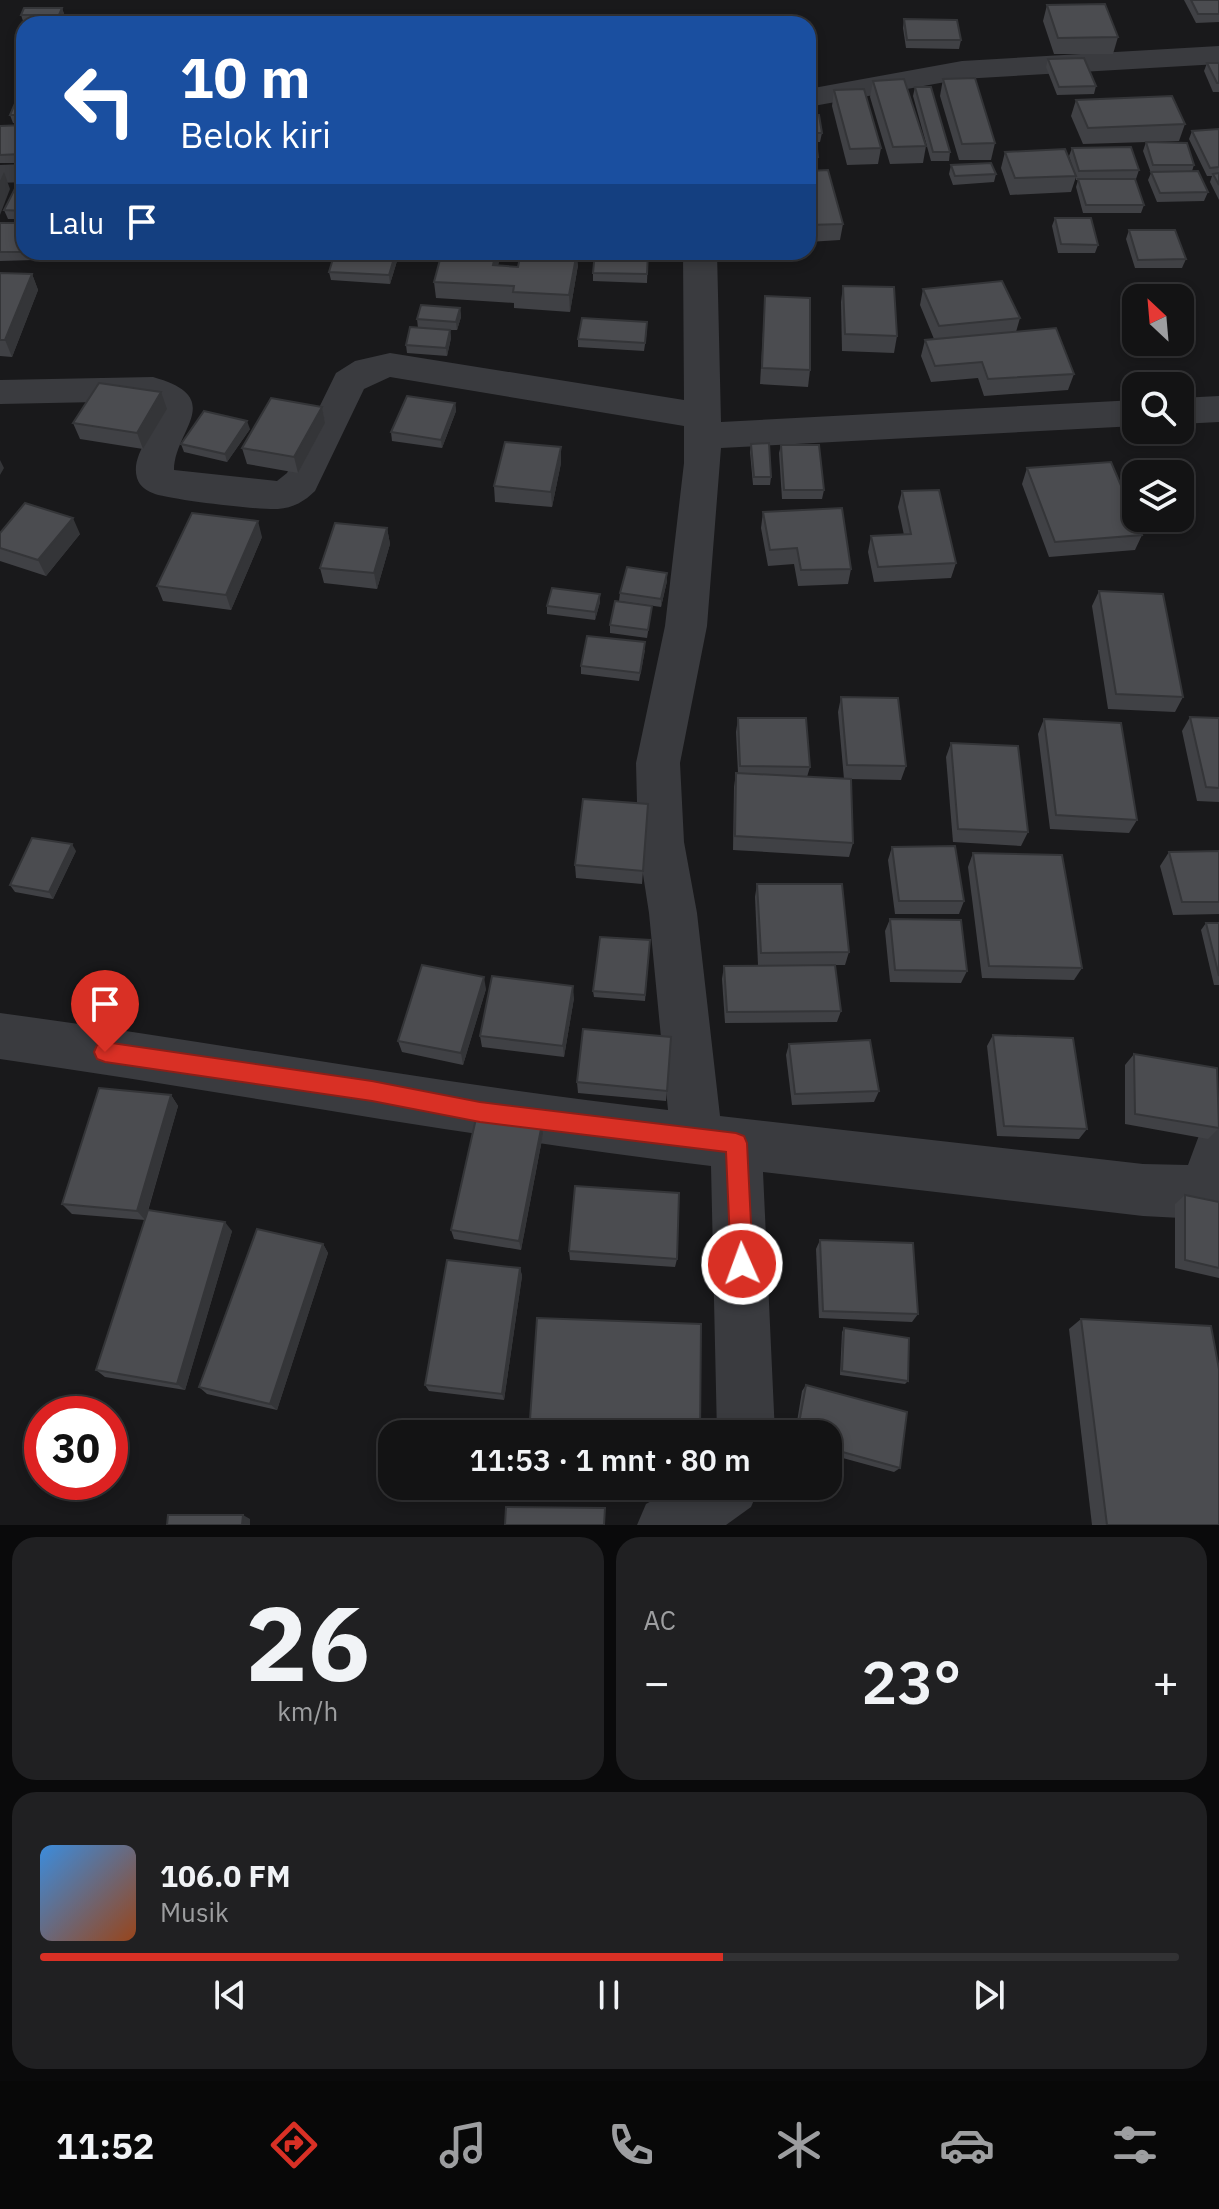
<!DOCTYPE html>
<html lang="id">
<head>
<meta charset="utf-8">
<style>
  :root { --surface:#131314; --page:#202022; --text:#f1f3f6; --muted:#9d9ea0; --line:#323234; --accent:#d93025 }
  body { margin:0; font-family:"IBM Plex Sans",sans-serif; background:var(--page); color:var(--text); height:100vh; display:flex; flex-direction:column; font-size:30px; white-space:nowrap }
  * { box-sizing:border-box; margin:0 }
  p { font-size:26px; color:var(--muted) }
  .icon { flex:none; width:44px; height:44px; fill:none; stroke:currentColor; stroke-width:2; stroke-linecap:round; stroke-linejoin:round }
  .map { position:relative; height:1525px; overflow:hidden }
  .sheet { display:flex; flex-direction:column; gap:12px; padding:12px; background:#0a0a0b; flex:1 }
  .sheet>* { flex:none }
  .hud { position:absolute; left:16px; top:16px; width:800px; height:244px; border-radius:24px; box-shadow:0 4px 12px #0003,0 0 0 2px var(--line); background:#1a4fa0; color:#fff; overflow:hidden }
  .needle { width:52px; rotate:334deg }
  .fabs { position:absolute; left:1122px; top:284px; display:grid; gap:16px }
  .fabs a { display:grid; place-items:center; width:72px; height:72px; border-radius:16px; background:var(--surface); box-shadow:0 4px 12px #0003,0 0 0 2px var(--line); font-size:40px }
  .speed { position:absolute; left:24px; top:1396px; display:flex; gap:16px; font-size:40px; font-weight:700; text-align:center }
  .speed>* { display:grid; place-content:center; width:104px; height:104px; border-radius:50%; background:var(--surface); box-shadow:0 4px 12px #0003,0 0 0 2px var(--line); line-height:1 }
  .speed .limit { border:12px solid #d22; background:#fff; color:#111 }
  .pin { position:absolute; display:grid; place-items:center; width:68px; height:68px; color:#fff; margin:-82px -34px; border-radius:50% 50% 50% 0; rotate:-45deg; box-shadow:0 0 8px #0007 }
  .pin .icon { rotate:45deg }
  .me { position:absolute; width:88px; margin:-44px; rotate:358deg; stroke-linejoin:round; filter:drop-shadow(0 0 6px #0008) }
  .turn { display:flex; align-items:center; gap:28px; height:168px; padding:0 32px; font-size:36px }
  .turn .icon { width:104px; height:104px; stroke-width:2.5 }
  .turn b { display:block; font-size:56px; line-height:68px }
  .then { display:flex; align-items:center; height:76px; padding:0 32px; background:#0003; gap:16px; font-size:30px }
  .big { font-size:60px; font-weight:600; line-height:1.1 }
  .sheet .card { flex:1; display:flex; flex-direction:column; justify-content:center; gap:12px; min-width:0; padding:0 28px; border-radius:24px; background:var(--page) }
  .sheet .dial { align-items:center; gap:0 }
  .dial b { font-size:104px; line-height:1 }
  .song { display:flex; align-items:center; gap:24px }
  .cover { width:96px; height:96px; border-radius:12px; background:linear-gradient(135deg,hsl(210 70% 55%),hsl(20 70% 35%)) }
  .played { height:8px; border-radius:4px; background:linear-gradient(90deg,var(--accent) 60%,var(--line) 60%) }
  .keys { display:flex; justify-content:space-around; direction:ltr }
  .heat { display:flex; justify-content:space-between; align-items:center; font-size:44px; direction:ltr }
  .sheet .tiles { flex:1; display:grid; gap:12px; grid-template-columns:1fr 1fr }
  .card:last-child { grid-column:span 2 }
  .trip { position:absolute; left:378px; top:1420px; width:464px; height:80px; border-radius:24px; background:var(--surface); box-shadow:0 4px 12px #0003,0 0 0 2px var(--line); font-weight:600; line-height:80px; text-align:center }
  .dock { display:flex; height:128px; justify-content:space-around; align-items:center; background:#080808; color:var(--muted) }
  .dock .icon { width:56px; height:56px }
  .dock .selected { color:var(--accent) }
  .dock b { font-size:36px; color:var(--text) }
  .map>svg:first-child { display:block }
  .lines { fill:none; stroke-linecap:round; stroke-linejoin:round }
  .minor { fill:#3a3b3f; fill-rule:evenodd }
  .wall { fill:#404145 }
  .shaded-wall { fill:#343538 }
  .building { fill:#4b4c50; stroke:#343538; stroke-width:2 }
  .route { fill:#d93025; stroke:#8d1f18; stroke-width:2 }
</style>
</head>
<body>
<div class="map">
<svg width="1219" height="1525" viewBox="0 0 1219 1525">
  <rect width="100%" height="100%" fill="#19191b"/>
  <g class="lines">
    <g class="minor">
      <polygon points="1219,46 1219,64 962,79 808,107 808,89 962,61"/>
      <polygon points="24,164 24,182 0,183 0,165"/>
      <path d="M683,252H717L721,422L1136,400V426L721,448L707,626L680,763L684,842L697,913L720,1116L1143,1164L1188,1165L1201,1130L1219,1122V1220L1143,1216L763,1172L775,1434H717L711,1166C473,1138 237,1093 0,1059V1013C223,1043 445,1085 668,1110L649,913L638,842L636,763L665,626L684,463V426L390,377L364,389L315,491C305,501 293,508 278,509C257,510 174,500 155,494C147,491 140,487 137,478C130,454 157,432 157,408L147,401L0,404V380L153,377C228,398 174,430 174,470L277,481L287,473L336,373L355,361L390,353L684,400Z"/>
      <polygon points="1219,396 1219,422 1180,424 1180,398"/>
      <polygon points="678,1486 760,1486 751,1507 726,1525 637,1525 646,1504"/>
    </g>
  </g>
  <g class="wall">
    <polygon points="1184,0 1219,0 1219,22 1196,23"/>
    <polygon points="1047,5 1118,37 1113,54 1054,54 1043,21"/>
    <polygon points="24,8 62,8 65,17 62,24 24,24 21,15"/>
    <polygon points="904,19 961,40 959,49 906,48 903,28"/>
    <polygon points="1048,59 1096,86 1094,94 1057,95 1046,67"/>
    <polygon points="1207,63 1219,63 1219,92 1213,92 1204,71"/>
    <polygon points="943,79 995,143 991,160 959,160 940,96"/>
    <polygon points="873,81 926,146 923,163 890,164 870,97"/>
    <polygon points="24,83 24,123 13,123 10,115"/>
    <polygon points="915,87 950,152 949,161 931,161 913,96"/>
    <polygon points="834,90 881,148 878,164 847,165 832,106"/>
    <polygon points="1076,100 1185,124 1179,141 1083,144 1071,116"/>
    <polygon points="808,115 822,133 820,142 816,142 818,157 816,166 808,166"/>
    <polygon points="24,125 24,163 0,163 0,126"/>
    <polygon points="1219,129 1219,200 1210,182 1212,176 1207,176 1189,139 1192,131"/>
    <polygon points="1146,142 1194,165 1192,171 1208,192 1204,201 1157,202 1148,180 1151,173 1143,151"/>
    <polygon points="1072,148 1139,170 1136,179 1116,179 1144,205 1141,213 1083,213 1076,187 1078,180 1076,180 1076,177 1071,192 1010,195 1001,168 1005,152 1073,168 1069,156"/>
    <polygon points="951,165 996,174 994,182 953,185 949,174"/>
    <polygon points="808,171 843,224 840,240 808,242"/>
    <polygon points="24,177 24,219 8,219 4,210"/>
    <polygon points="1055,218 1098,245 1095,253 1058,253 1052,226"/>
    <polygon points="0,224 36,252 34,260 0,261"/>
    <polygon points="1129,230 1186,259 1182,268 1135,268 1126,239"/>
    <polygon points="335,252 425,252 424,256 396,255 397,261 390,284 331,280 329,272"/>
    <polygon points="442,252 501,252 498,265 518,267 578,265 570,312 514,308 514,303 436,298 434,282"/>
    <polygon points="648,252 647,283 593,281 593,273"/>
    <polygon points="0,273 32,274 38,290 12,357 0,356"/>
    <polygon points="843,286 897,336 894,353 842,351 841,302"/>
    <polygon points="923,289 1020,318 1016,332 1074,374 1068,390 984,396 978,378 931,382 921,356 925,340 934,339 920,305"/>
    <polygon points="765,296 810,370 808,387 760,384"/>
    <polygon points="460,308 461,317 457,330 450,330 451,338 447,356 407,353 406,345 418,328 417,319"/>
    <polygon points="647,331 644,351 578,347 578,339"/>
    <polygon points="455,403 456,411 442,448 392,441 391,432"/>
    <polygon points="322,407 325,423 298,473 247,464 242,448"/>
    <polygon points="167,409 143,449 80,439 73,423"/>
    <polygon points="250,429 227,462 184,452 181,444"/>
    <polygon points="751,444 771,477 770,485 753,485 750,452"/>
    <polygon points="781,445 824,490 822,499 782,499 779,453"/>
    <polygon points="561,463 552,507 495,502 494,486"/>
    <polygon points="1027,468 1142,535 1135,550 1049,557 1022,484"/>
    <polygon points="902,491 956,563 951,578 874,582 868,552 871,536 904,535 898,507"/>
    <polygon points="763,512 851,569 848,584 798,586 794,564 768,566 761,528"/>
    <polygon points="387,528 390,544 377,589 324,583 320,568"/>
    <polygon points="0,533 80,534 46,576 0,561"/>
    <polygon points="262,537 231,610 163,601 157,586"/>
    <polygon points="667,573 667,581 661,607 619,601 620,593"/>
    <polygon points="1099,591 1183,697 1175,712 1108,709 1092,606"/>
    <polygon points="600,602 595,620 547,614 547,606"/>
    <polygon points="652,606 647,638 610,633 610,625"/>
    <polygon points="645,650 639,681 581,674 581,666"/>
    <polygon points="841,697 906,766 901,780 846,779 853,843 849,857 733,850 734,787 736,773 738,773 736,732 738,718 810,767 807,777 844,779 838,712"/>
    <polygon points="1190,717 1219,718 1219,802 1197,801 1182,731"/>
    <polygon points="1044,719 1137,820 1129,833 1050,829 1038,734"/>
    <polygon points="951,743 1028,832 1021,846 953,842 946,757"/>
    <polygon points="648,804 642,884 576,878 575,865"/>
    <polygon points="892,847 964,901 959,914 895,914 888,860"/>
    <polygon points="76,851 53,899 15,892 10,885"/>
    <polygon points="1219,851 1219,914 1173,915 1160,866 1169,852"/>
    <polygon points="973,853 1082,968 1074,980 982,978 968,867"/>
    <polygon points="757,884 849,952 845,965 758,965 755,897"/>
    <polygon points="890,919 967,971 961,983 890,982 885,931"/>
    <polygon points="1206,923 1219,923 1219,985 1214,985 1201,930"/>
    <polygon points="650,940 645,1001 594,997 593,991"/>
    <polygon points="724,966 841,1011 837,1022 725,1023 722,979"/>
    <polygon points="486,989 463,1065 402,1052 398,1041"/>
    <polygon points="574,998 564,1057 482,1047 480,1036"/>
    <polygon points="993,1035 1087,1129 1079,1139 997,1136 987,1046"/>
    <polygon points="671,1037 666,1101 578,1093 577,1082"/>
    <polygon points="789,1044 879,1091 874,1102 792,1105 786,1055"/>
    <polygon points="1134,1054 1219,1128 1208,1139 1125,1124 1125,1065"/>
    <polygon points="171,1095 178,1106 148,1211 232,1231 185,1390 105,1377 96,1370 145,1220 72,1214 62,1204"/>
    <polygon points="543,1134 521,1250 454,1239 451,1230"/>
    <polygon points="1185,1195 1219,1202 1219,1278 1175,1268 1175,1204"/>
    <polygon points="820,1240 918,1314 912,1322 819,1318 816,1249"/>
    <polygon points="323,1244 328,1253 277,1410 207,1394 199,1387"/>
    <polygon points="569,1251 677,1259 675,1267 570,1260"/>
    <polygon points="520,1268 522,1276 504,1400 429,1391 425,1385"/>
    <polygon points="1081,1319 1219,1525 1092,1525 1069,1329"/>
    <polygon points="844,1328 908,1381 905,1384 840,1375 842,1332"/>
    <polygon points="806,1385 900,1468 894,1472 828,1454 828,1434 795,1434 802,1391"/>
    <polygon points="593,1486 699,1486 698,1491"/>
  </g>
  <g class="shaded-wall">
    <polygon points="62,8 65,17 62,24 59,15"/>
    <polygon points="4,172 10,189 0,215 0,181"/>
    <polygon points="31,252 36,252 34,260"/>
    <polygon points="396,252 397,261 390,284 389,275"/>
    <polygon points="496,252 501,252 495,281 493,265"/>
    <polygon points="577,252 578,265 570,312 569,295"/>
    <polygon points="32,274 38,290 12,357 5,340"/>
    <polygon points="460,308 461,317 457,330 456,322"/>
    <polygon points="450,330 451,338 447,356 446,348"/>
    <polygon points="161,392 167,409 143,449 137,433"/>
    <polygon points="455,403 456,411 442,448 441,440"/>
    <polygon points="322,407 325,423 298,473 294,457"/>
    <polygon points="247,421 250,429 227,462 225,454"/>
    <polygon points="561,447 561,463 552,507 551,492"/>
    <polygon points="0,460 4,468 0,475"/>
    <polygon points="73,518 80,534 46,576 38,560"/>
    <polygon points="258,521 262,537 231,610 226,595"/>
    <polygon points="387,528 390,544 377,589 374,573"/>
    <polygon points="667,573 667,581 661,607 661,599"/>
    <polygon points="600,594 600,602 595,620 595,612"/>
    <polygon points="72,844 76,851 53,899 49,892"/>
    <polygon points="484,977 486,989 463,1065 461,1053"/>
    <polygon points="573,986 574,998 564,1057 563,1046"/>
    <polygon points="171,1095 178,1106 145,1220 137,1211"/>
    <polygon points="542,1124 543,1134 521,1250 519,1241"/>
    <polygon points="225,1222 232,1231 185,1390 177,1384"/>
    <polygon points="323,1244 328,1253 277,1410 270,1404"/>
    <polygon points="520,1268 522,1276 504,1400 502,1394"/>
    <polygon points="243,1515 250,1519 250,1525 242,1525"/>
  </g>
  <g class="building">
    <polygon points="1191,0 1219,0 1219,14 1198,14"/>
    <polygon points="1105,4 1118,37 1058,38 1047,5"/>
    <polygon points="24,8 62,8 59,15 21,15"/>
    <polygon points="904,19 957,20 961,40 907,40"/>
    <polygon points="1084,58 1096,86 1059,87 1048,59"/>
    <polygon points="1207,63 1219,63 1219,83 1217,83"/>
    <polygon points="975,78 995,143 962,144 943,79"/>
    <polygon points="904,79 926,146 893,147 873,81"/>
    <polygon points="24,83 24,115 10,115"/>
    <polygon points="915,87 931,87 950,152 933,152"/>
    <polygon points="864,89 881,148 850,149 834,90"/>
    <polygon points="1172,96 1185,124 1088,128 1076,100"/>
    <polygon points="808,115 819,115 822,133 808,133"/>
    <polygon points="24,125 24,147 22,154 0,155 0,126"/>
    <polygon points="1219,129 1219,167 1210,168 1192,131"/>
    <polygon points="808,141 816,141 818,157 808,157"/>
    <polygon points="1146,142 1187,143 1194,165 1153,165"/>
    <polygon points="1131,147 1139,170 1079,171 1072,148"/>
    <polygon points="1065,149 1076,176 1015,178 1005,152"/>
    <polygon points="991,163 996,174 955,176 951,165"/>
    <polygon points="828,170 843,224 808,225 808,171"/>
    <polygon points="1198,171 1208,192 1160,193 1151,172"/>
    <polygon points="1219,173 1219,185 1213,174"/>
    <polygon points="21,177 24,177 24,211 4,210"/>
    <polygon points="1078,179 1135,179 1144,205 1086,205"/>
    <polygon points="1055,218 1091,218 1098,245 1061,244"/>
    <rect x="0" y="223" width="24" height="29"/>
    <polygon points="1129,230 1175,230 1186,259 1138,260"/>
    <polygon points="335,252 396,252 389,275 329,272"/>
    <polygon points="442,252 496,252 493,265 518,267 521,252 577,252 569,295 513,292 514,286 434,282"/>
    <polygon points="595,252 648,252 647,274 593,273"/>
    <polygon points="0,273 32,274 5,340 0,340"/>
    <polygon points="1002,281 1020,318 939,326 923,289"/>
    <polygon points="843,286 894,287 897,336 845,334"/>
    <polygon points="765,296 810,298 810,370 762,368"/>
    <polygon points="421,305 460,308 456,322 417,319"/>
    <polygon points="582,318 647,322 645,343 578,339"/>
    <polygon points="410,327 450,330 446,348 406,345"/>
    <polygon points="1056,328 1074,374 988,379 982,362 935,366 925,340"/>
    <polygon points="99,383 161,392 137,433 73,423"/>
    <polygon points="407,396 455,403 441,440 391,432"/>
    <polygon points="271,398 322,407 294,457 242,448"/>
    <polygon points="204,411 247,421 225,454 181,444"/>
    <polygon points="505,442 561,447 551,492 494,486"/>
    <polygon points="769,443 771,477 754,477 751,444"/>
    <polygon points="781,445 819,445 824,490 784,490"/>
    <polygon points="1111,462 1142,535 1055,542 1027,468"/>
    <polygon points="939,490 956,563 878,567 871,536 911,534 902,491"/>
    <polygon points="25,503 73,518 38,560 0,548 0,533"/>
    <polygon points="842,508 851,569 801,570 797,548 770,550 763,512"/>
    <polygon points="192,513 258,521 226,595 157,586"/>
    <polygon points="335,523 387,528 374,573 320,568"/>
    <polygon points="627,567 667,573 661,599 620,593"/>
    <polygon points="552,588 600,594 595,612 547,606"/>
    <polygon points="1099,591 1163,594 1183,697 1116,694"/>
    <polygon points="615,601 652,606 648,630 610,625"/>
    <polygon points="587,636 645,642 640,673 581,666"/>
    <polygon points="841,697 898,698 906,766 847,765"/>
    <polygon points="1190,717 1219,718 1219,788 1206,787"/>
    <polygon points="738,718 806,718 810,767 740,766"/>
    <polygon points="1044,719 1121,723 1137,820 1056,815"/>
    <polygon points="951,743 1018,746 1028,832 958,829"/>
    <polygon points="736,773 851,779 853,843 735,836"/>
    <polygon points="583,799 648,804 643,871 575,865"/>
    <polygon points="32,838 72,844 49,892 10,885"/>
    <polygon points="955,846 964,901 899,901 892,847"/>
    <polygon points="1219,851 1219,902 1182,902 1169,852"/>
    <polygon points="973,853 1062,855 1082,968 989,966"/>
    <polygon points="757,884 842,884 849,952 761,953"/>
    <polygon points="890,919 961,920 967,971 895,970"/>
    <polygon points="1206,923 1219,923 1219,976"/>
    <polygon points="600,937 650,940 645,995 593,991"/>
    <polygon points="422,965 484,977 461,1053 398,1041"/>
    <polygon points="835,965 841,1011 727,1012 724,966"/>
    <polygon points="492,976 573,986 563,1046 480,1036"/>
    <polygon points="583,1029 671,1037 667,1091 577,1082"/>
    <polygon points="993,1035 1073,1038 1087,1129 1004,1126"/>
    <polygon points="870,1040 879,1091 795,1094 789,1044"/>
    <polygon points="1134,1054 1217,1068 1219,1128 1135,1114"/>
    <polygon points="99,1088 171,1095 137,1211 62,1204"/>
    <polygon points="477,1114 542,1124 519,1241 451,1230"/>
    <polygon points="575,1186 679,1193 677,1259 569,1251"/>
    <polygon points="1185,1195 1219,1202 1219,1268 1185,1260"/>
    <polygon points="148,1210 225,1222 177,1384 96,1370"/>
    <polygon points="257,1229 323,1244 270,1404 199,1387"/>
    <polygon points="820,1240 913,1243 918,1314 823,1311"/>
    <polygon points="447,1260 520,1268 502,1394 425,1385"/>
    <polygon points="537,1318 701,1324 700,1434 529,1434"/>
    <polygon points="1081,1319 1211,1326 1219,1369 1219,1525 1107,1525"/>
    <polygon points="844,1328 909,1338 908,1381 842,1371"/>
    <polygon points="806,1385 907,1412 900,1468 828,1448 828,1434 797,1434"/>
    <polygon points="506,1507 605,1508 604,1525 505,1525"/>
    <polygon points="168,1515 243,1515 242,1525 167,1525"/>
  </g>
  <polygon class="route" points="105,1042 372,1081 480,1102 736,1133 744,1136 747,1143 753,1264 750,1272 742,1275 734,1272 731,1264 726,1152 480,1122 372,1101 105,1062 97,1059 94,1052 97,1045"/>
</svg>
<div class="fabs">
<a><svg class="needle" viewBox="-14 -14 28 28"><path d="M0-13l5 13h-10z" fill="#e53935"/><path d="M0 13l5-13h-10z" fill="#9d9ea0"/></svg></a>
<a><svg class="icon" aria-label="search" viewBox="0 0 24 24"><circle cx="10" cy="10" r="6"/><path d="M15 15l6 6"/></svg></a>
<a><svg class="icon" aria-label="layers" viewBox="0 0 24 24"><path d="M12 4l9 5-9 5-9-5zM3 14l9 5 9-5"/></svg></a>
</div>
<div class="speed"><div class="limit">30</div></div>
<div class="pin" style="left:105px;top:1052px;background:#d93025"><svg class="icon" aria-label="arrive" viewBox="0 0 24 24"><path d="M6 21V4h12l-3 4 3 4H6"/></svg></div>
<svg class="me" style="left:742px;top:1264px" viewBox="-20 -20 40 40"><circle r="17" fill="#d93025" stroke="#fff" stroke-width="3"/><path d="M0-11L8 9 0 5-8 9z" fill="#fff"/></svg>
<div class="trip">11:53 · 1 mnt · 80 m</div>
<div class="hud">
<div class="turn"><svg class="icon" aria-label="left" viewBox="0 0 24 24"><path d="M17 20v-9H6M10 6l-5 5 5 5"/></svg><div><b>10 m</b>Belok kiri</div></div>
<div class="then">Lalu<svg class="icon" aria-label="arrive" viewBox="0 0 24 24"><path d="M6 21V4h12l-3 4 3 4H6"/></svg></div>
</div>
</div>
<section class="sheet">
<div class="tiles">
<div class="card dial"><b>26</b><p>km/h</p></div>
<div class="card"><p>AC</p>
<div class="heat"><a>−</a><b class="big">23°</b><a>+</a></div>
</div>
<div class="card">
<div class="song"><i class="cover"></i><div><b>106.0 FM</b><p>Musik</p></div></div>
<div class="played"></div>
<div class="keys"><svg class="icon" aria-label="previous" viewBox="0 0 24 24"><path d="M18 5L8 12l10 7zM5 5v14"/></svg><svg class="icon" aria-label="pause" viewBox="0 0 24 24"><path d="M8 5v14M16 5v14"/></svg><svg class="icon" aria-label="next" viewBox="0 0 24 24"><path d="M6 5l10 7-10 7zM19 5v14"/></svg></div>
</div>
</div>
</section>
<nav class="dock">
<b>11:52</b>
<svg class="icon selected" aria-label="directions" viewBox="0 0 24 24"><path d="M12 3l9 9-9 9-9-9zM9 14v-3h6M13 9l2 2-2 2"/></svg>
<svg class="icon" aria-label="music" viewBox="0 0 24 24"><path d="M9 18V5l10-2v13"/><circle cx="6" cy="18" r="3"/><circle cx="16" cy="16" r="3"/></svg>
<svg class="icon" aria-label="phone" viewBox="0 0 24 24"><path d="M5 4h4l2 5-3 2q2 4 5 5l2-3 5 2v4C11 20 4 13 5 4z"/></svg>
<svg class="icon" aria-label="climate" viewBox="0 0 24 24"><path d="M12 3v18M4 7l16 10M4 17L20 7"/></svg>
<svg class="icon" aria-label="car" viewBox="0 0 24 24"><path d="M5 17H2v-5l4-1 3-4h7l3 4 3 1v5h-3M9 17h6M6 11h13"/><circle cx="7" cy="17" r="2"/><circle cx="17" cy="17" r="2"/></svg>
<svg class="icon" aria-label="filters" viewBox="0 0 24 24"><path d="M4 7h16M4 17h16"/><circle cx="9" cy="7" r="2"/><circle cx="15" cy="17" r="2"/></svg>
</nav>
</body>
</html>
